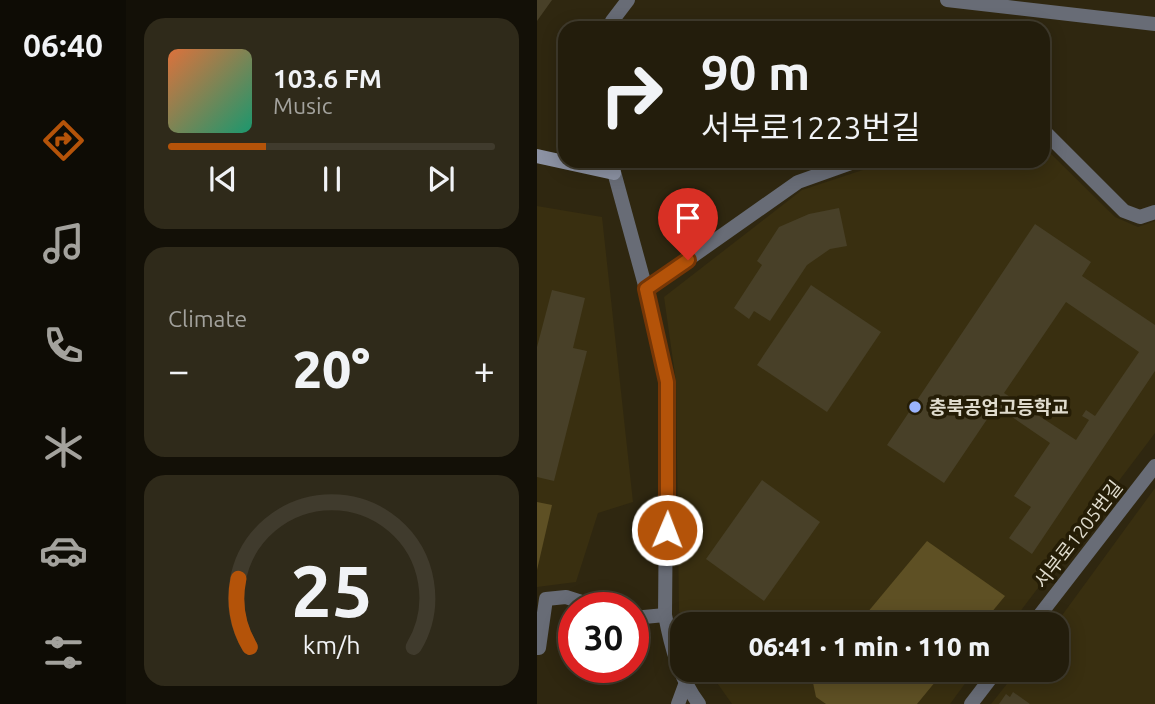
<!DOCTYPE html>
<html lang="en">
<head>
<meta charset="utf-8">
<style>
  :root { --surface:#231d0c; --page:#2f2a1a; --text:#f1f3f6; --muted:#a3a29d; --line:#403b2d; --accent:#b45309 }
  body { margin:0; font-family:Ubuntu,"Noto Sans KR",sans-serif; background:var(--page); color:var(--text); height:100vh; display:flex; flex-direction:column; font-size:26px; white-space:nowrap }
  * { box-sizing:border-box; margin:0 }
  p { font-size:23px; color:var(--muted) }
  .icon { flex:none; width:38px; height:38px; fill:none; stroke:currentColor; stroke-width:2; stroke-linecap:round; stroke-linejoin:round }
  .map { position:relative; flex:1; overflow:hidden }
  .panel { display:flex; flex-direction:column; gap:18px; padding:18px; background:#131007; width:411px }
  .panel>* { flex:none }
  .top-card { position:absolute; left:21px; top:21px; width:492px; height:147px; border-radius:21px; box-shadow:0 4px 18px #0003,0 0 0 2px var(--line); background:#231d0c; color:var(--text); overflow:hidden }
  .speed { position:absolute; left:21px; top:592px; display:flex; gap:14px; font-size:35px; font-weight:700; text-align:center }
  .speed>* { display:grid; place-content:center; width:91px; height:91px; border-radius:50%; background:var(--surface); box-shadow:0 4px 18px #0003,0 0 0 2px var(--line); line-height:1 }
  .speed .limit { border:10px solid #d22; background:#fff; color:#111 }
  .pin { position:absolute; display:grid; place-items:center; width:60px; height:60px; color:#fff; margin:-72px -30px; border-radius:50% 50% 50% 0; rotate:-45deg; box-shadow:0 0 7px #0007 }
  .pin .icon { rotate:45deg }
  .me { position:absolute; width:77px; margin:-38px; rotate:1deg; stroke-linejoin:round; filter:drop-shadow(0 0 5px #0008) }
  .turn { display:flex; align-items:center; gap:24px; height:147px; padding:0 28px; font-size:32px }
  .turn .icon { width:91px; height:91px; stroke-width:2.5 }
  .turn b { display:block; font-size:49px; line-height:60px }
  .big { font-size:52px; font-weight:800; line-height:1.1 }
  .panel .tile { flex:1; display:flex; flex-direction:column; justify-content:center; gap:10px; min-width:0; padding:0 24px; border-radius:21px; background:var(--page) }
  .panel .dial { align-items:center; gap:0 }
  .dial svg { height:182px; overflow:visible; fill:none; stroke:var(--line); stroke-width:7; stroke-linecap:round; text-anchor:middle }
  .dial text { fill:var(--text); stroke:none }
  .song { display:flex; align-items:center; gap:21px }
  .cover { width:84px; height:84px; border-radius:10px; background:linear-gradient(135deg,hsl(20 70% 55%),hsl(160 70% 35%)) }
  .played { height:7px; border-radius:4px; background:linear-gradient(90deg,var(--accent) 30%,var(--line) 30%) }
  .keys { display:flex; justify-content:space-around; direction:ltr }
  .heat { display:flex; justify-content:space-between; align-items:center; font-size:38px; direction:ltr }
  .trip { position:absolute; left:133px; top:612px; width:399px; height:70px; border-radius:21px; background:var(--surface); box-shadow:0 4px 18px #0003,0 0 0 2px var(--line); font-weight:800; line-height:70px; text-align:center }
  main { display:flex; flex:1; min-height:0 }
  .menu { display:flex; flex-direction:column; width:126px; justify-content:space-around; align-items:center; background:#0e0c05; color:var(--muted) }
  .menu .icon { width:49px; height:49px }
  .menu .current { color:var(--accent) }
  .menu b { font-size:32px; color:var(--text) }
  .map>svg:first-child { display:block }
  .built { fill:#392f10 }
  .green { fill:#5e5024 }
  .building { fill:#484028; fill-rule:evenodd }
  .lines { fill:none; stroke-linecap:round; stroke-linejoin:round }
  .street { stroke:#686c76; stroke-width:14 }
  .secondary { stroke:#8c92a3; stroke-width:14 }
  .route-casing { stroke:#753606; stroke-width:18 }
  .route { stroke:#b45309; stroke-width:12 }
  .poi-dot { fill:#9bb4fd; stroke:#251d06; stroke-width:2.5 }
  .labels { text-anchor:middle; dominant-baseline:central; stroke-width:7; stroke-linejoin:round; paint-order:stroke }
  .poi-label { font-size:19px; font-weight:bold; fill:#dfdbcd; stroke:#251d06; text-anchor:start }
  .street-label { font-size:19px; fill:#dfdbcd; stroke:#251d06 }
</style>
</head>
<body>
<main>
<nav class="menu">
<b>06:40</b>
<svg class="icon current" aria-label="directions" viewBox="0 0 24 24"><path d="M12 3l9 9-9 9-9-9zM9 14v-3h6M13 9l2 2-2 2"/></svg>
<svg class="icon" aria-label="music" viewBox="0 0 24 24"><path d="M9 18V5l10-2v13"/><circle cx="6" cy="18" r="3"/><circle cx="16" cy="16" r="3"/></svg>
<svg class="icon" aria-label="phone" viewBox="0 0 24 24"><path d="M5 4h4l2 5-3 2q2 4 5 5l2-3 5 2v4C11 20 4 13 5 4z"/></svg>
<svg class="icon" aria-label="climate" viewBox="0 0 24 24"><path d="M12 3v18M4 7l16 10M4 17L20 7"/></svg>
<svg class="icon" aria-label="car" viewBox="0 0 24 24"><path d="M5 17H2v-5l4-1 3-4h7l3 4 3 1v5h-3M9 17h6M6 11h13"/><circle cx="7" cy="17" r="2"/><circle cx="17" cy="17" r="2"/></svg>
<svg class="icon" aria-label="filters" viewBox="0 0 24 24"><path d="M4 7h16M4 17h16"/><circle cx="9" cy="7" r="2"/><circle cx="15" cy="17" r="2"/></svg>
</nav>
<section class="panel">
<div class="tile">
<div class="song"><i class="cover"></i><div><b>103.6 FM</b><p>Music</p></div></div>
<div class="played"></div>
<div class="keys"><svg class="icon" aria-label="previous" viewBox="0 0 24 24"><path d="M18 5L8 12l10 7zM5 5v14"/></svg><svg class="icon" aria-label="pause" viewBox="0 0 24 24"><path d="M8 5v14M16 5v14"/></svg><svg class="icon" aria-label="next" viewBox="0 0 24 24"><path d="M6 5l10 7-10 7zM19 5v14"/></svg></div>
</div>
<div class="tile"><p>Climate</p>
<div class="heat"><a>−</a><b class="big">20°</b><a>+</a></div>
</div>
<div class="tile dial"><svg viewBox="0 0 100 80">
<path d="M14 69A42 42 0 1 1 86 69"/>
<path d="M14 69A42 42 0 0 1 9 39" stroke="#b45309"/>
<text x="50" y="56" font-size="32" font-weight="700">25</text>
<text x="50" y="72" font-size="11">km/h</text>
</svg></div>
</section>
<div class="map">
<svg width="618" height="704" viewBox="0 0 618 704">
  <rect width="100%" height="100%" fill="#2f2710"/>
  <g class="built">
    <polygon points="506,146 578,217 601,227 618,221 618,433 473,625 145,625 142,610 139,382 127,297 265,190 353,161 506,161"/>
    <polygon points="0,206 65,217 96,502 61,513 39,582 0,587"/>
    <polygon points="618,488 618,704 454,704 481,670 520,670 520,625 518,625"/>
    <polygon points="171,670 438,670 413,704 195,704"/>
  </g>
  <g class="green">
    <polygon points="0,502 15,505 0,570"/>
    <polygon points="390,541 468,596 444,625 320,625"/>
    <polygon points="282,670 408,670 380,704 289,704 279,697 275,678"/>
  </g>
  <g class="building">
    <polygon points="0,0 15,0 0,21"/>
    <polygon points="302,208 310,246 293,249 270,265 233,321 217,311 212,319 197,308 225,265 220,261 242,227 272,214"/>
    <path d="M498,224L554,262L545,276L618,325V371L495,554L472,538L494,507L477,496L513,443L459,406L407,483L350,445ZM529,302L602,352L558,416L549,410L545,416L552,420L539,440L467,393Z"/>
    <polygon points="274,285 344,332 290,412 220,365"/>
    <polygon points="15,290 48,298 36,348 50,351 17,481 0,477 0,347"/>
    <polygon points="225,480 283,522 227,601 169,559"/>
    <polygon points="476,692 493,704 462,704 469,694 473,697"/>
  </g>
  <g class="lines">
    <g class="street">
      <polyline points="410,0 618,24"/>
      <polyline points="74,28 75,21 91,0"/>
      <polyline points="506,130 587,211 603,217 618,212"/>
      <path d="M74,161L109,289L130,382L128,615C134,647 142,677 162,704"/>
      <polyline points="109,289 261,182 320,161"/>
      <polyline points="96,618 128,615"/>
      <polyline points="495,625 618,466"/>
      <polyline points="0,648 2,648 9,599 29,597 60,607"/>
      <polyline points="141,704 148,685"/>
      <polyline points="434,704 460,670"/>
    </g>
    <polyline class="secondary" points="0,156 77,173"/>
  </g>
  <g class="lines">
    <defs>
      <polyline id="route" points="130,530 130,382 109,289 151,260"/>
    </defs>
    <use href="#route" class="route-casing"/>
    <use href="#route" class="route"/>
  </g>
  <circle class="poi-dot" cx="378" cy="407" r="7"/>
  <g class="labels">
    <g class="poi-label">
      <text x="392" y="407">충북공업고등학교</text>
    </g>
    <g class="street-label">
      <text transform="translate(541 534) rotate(-52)">서부로1205번길</text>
    </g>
  </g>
</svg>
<div class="speed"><div class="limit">30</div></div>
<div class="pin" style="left:151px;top:260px;background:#d93025"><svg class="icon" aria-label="arrive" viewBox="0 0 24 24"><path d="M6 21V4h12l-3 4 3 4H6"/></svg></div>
<svg class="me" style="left:130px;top:530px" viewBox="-20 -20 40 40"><circle r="17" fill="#b45309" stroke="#fff" stroke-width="3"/><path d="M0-11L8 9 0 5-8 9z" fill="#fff"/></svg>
<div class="trip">06:41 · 1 min · 110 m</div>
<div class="top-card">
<div class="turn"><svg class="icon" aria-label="right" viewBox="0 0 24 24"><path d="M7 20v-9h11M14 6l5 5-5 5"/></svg><div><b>90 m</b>서부로1223번길</div></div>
</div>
</div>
</main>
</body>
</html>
